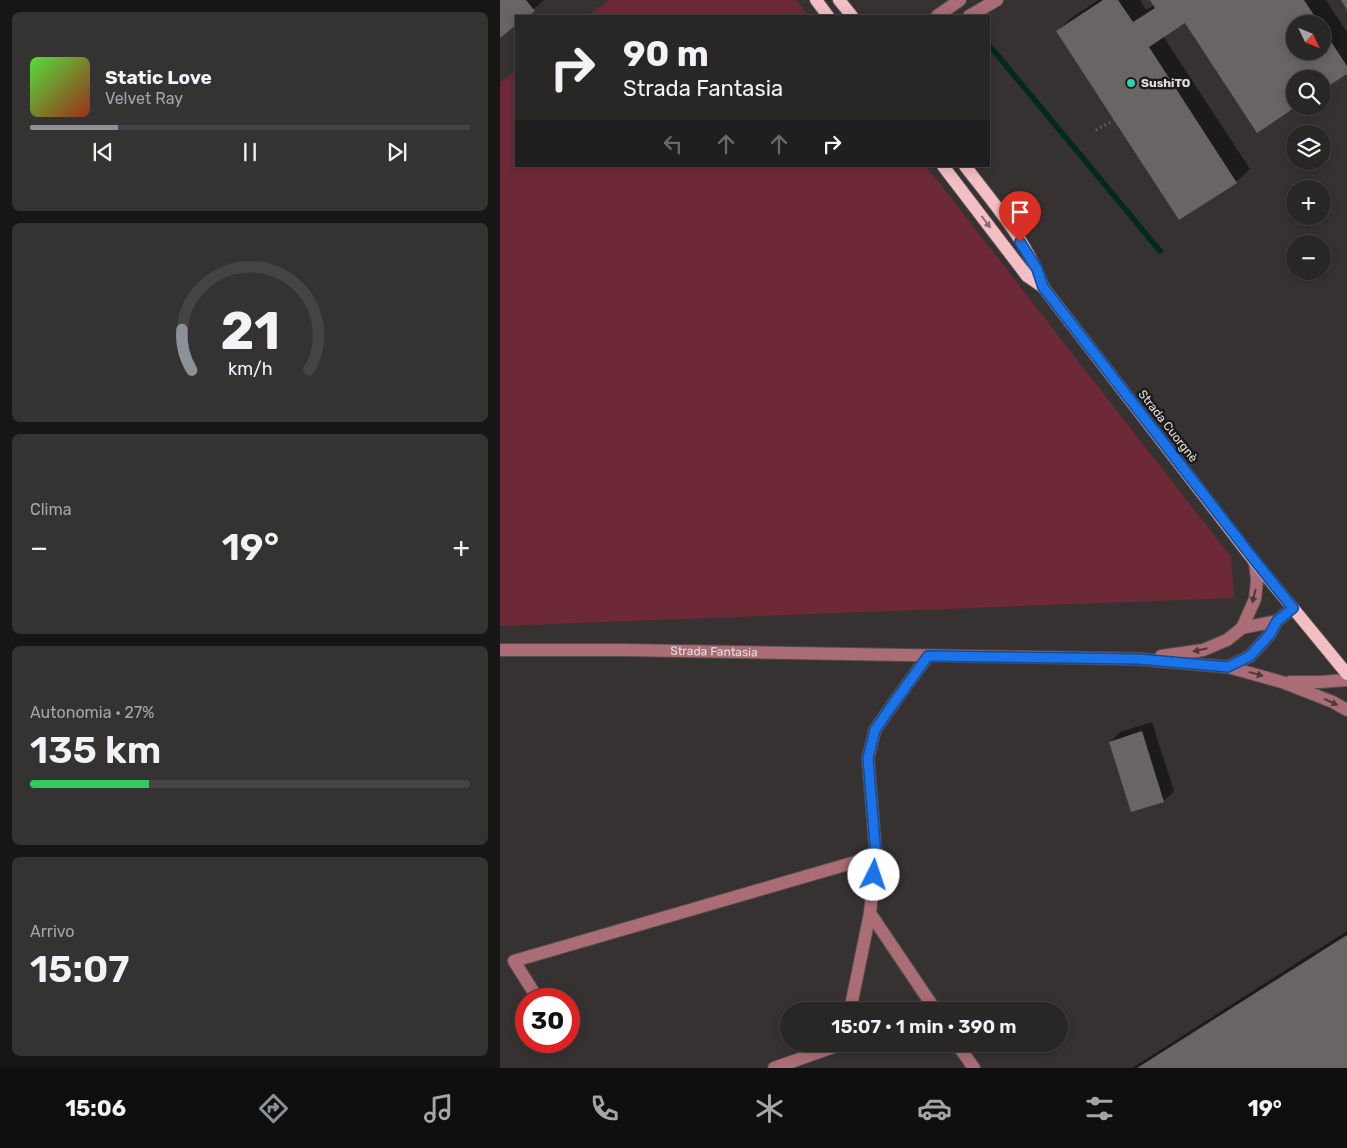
<!DOCTYPE html>
<html lang="it">
<head>
<meta charset="utf-8">
<style>
  :root { --surface:#292626; --page:#353232; --text:#f1f3f6; --muted:#a5a5a7; --line:#454343; --accent:#8c9099 }
  body { margin:0; font-family:Rubik,sans-serif; background:var(--page); color:var(--text); height:100vh; display:flex; flex-direction:column; font-size:19px; white-space:nowrap }
  * { box-sizing:border-box; margin:0 }
  p { font-size:16px; color:var(--muted) }
  .icon { flex:none; width:28px; height:28px; fill:none; stroke:currentColor; stroke-width:2; stroke-linecap:round; stroke-linejoin:round }
  .map { position:relative; flex:1; overflow:hidden }
  .side { display:flex; flex-direction:column; gap:12px; padding:12px; background:#171515; width:500px }
  .side>* { flex:none }
  .guide { position:absolute; left:15px; top:15px; width:475px; height:152px; border-radius:0px; box-shadow:0 2px 12px #0003,0 0 0 1px var(--line); background:#292626; color:var(--text); overflow:hidden }
  .needle { width:32px; rotate:133deg }
  .buttons { position:absolute; left:786px; top:15px; display:grid; gap:10px }
  .buttons a { display:grid; place-items:center; width:45px; height:45px; border-radius:50%; background:var(--surface); box-shadow:0 2px 12px #0003,0 0 0 1px var(--line); font-size:25px }
  .speed { position:absolute; left:15px; top:988px; display:flex; gap:10px; font-size:25px; font-weight:700; text-align:center }
  .speed>* { display:grid; place-content:center; width:65px; height:65px; border-radius:50%; background:var(--surface); box-shadow:0 2px 12px #0003,0 0 0 1px var(--line); line-height:1 }
  .speed .limit { border:8px solid #d22; background:#fff; color:#111 }
  .pin { position:absolute; display:grid; place-items:center; width:42px; height:42px; color:#fff; margin:-51px -21px; border-radius:50% 50% 50% 0; rotate:-45deg; box-shadow:0 0 5px #0007 }
  .pin .icon { rotate:45deg }
  .me { position:absolute; width:55px; margin:-28px; rotate:4deg; stroke-linejoin:round; filter:drop-shadow(0 0 4px #0008) }
  .turn { display:flex; align-items:center; gap:18px; height:105px; padding:0 25px; font-size:22px }
  .turn .icon { width:65px; height:65px; stroke-width:2.5 }
  .turn b { display:block; font-size:35px; line-height:42px }
  .lanes { display:flex; align-items:center; height:48px; padding:0 25px; background:#0003; justify-content:center; gap:25px; direction:ltr }
  .lanes .off { opacity:.35 }
  .big { font-size:38px; font-weight:600; line-height:1.1 }
  .side .tile { flex:1; display:flex; flex-direction:column; justify-content:center; gap:8px; min-width:0; padding:0 18px; border-radius:8px; background:var(--page) }
  .side .dial { align-items:center; gap:0 }
  .dial svg { height:130px; overflow:visible; fill:none; stroke:var(--line); stroke-width:7; stroke-linecap:round; text-anchor:middle }
  .dial text { fill:var(--text); stroke:none }
  .song { display:flex; align-items:center; gap:15px }
  .cover { width:60px; height:60px; border-radius:8px; background:linear-gradient(135deg,hsl(110 70% 55%),hsl(10 70% 35%)) }
  .played { height:5px; border-radius:2px; background:linear-gradient(90deg,var(--accent) 20%,var(--line) 20%) }
  .keys { display:flex; justify-content:space-around; direction:ltr }
  .heat { display:flex; justify-content:space-between; align-items:center; font-size:28px; direction:ltr }
  .charge { height:8px; border-radius:4px; background:linear-gradient(90deg,#34c759 27%,var(--line) 0) }
  .trip { position:absolute; left:280px; top:1002px; width:288px; height:50px; border-radius:25px; background:var(--surface); box-shadow:0 2px 12px #0003,0 0 0 1px var(--line); font-weight:600; line-height:50px; text-align:center }
  .menu { display:flex; height:80px; justify-content:space-around; align-items:center; background:#100f0f; color:var(--muted) }
  .menu .icon { width:35px; height:35px }
  .menu .selected { color:var(--accent) }
  .menu b { font-size:22px; color:var(--text) }
  main { display:flex; flex:1; min-height:0 }
  .map>svg:first-child { display:block }
  .green { fill:#6e2937 }
  .shadow { fill:#0007; fill-rule:evenodd }
  .lines { fill:none; stroke-linecap:round; stroke-linejoin:round }
  .stream { stroke:#02291f; stroke-width:5.5 }
  .building { fill:#6a6565 }
  .minor-casing { stroke:#524e4e; stroke-width:14 }
  .major-casing { stroke:#524e4e; stroke-width:14 }
  .path { stroke:#7f7b7b; stroke-width:3; stroke-dasharray:1 4; stroke-linecap:butt }
  .minor { stroke:#ab6d75; stroke-width:12 }
  .major { stroke:#f3bec4; stroke-width:12 }
  .oneway { fill:#886c70 }
  .oneway2 { fill:#4f373a }
  .route-casing { stroke:#114b97; stroke-width:12 }
  .route { stroke:#1a73e8; stroke-width:9 }
  .poi-dot { fill:#2bd5ac; stroke:#1d1a1b; stroke-width:2 }
  .labels { text-anchor:middle; dominant-baseline:central; stroke-width:5; stroke-linejoin:round; paint-order:stroke }
  .poi-label { font-size:12px; font-weight:bold; fill:#e2dfdf; stroke:#1d1a1b; text-anchor:start }
  .street-label { font-size:12px; fill:#e2dfdf; stroke:#1d1a1b }
</style>
</head>
<body>
<main>
<section class="side">
<div class="tile">
<div class="song"><i class="cover"></i><div><b>Static Love</b><p>Velvet Ray</p></div></div>
<div class="played"></div>
<div class="keys"><svg class="icon" aria-label="previous" viewBox="0 0 24 24"><path d="M18 5L8 12l10 7zM5 5v14"/></svg><svg class="icon" aria-label="pause" viewBox="0 0 24 24"><path d="M8 5v14M16 5v14"/></svg><svg class="icon" aria-label="next" viewBox="0 0 24 24"><path d="M6 5l10 7-10 7zM19 5v14"/></svg></div>
</div>
<div class="tile dial"><svg viewBox="0 0 100 80">
<path d="M14 69A42 42 0 1 1 86 69"/>
<path d="M14 69A42 42 0 0 1 8 44" stroke="#8c9099"/>
<text x="50" y="56" font-size="32" font-weight="700">21</text>
<text x="50" y="72" font-size="11">km/h</text>
</svg></div>
<div class="tile"><p>Clima</p>
<div class="heat"><a>−</a><b class="big">19°</b><a>+</a></div>
</div>
<div class="tile"><p>Autonomia · 27%</p><b class="big">135 km</b><div class="charge"></div></div>
<div class="tile"><p>Arrivo</p><b class="big">15:07</b></div>
</section>
<div class="map">
<svg width="847" height="1068" viewBox="0 0 847 1068">
  <rect width="100%" height="100%" fill="#373232"/>
  <g class="green">
    <polygon points="109,0 296,0 309,16 87,16"/>
    <polygon points="16,70 16,166 426,166 731,557 734,598 0,626 0,83"/>
  </g>
  <g class="shadow">
    <polygon points="0,0 44,0 26,16 16,16 16,24 0,36"/>
    <path d="M598,0H640L646,10L655,5L652,0H826L847,32V72L822,79H795V106L686,21L663,36L750,169L736,182L680,219L558,31L571,18ZM795,24H822V51H795Z"/>
    <polygon points="652,722 674,791 664,801 632,811 610,742 620,732"/>
    <polygon points="847,931 847,1068 632,1068"/>
  </g>
  <g class="lines">
    <polyline class="stream" points="489,45 660,251"/>
  </g>
  <g class="building">
    <polygon points="0,0 26,0 35,11 28,16 16,16 16,25 0,38"/>
    <polygon points="603,0 618,0 633,22 655,8 650,0 804,0 820,24 795,24 795,51 822,51 822,28 847,66 847,74 822,90 822,79 795,79 795,106 797,106 757,133 685,23 649,47 737,183 679,220 556,31"/>
    <polygon points="841,0 847,0 847,10"/>
    <polygon points="642,731 664,802 631,812 609,742"/>
    <polygon points="847,935 847,1068 637,1068"/>
  </g>
  <g class="lines">
    <defs>
      <g id="minor">
        <polyline points="437,16 460,0"/>
        <polyline points="469,16 497,0"/>
        <polyline points="742,628 755,599 757,581 755,562"/>
        <path id="s1" d="M0,650H125L638,659L728,667L782,682L833,702L847,710"/>
        <polyline points="661,656 703,650 727,640 742,628 777,621"/>
        <polyline points="728,667 750,656 770,634 777,621 793,608"/>
        <polyline points="790,682 820,682 847,680"/>
        <polyline points="370,913 436,1011"/>
        <polyline points="38,999 14,961 376,856"/>
        <polyline points="350,1011 370,913 376,856 368,758 375,730 393,704 428,656"/>
        <polyline points="457,1044 474,1068"/>
        <polyline points="274,1068 342,1044"/>
      </g>
      <g id="major">
        <polyline points="316,0 328,16"/>
        <polyline points="339,0 352,16"/>
        <polyline points="443,166 527,276 543,287 755,562 847,674"/>
        <path d="M465,166C494,204 528,242 543,287"/>
      </g>
    </defs>
    <use href="#minor" class="minor-casing"/>
    <use href="#major" class="major-casing"/>
    <polyline class="path" points="596,130 614,120"/>
    <use href="#minor" class="minor"/>
    <use href="#major" class="major"/>
  </g>
  <defs><path id="oneway-solid" d="M-6-.8H1V-3.2L6.5 0L1 3.2V.8H-6Z" transform="scale(1.25)"/></defs>
  <use class="oneway" href="#oneway-solid" transform="translate(486 222) rotate(53)"/>
  <g class="oneway2">
    <use href="#oneway-solid" transform="translate(754 596) rotate(103)"/>
    <use href="#oneway-solid" transform="translate(700 650) rotate(167)"/>
    <use href="#oneway-solid" transform="translate(756 674) rotate(15)"/>
    <use href="#oneway-solid" transform="translate(831 702) rotate(25)"/>
  </g>
  <g class="lines">
    <defs>
      <polyline id="route" points="374,875 376,856 368,758 375,730 393,704 428,656 638,659 728,667 750,656 770,634 777,621 793,608 756,562 543,287 537,269 520,242"/>
    </defs>
    <use href="#route" class="route-casing"/>
    <use href="#route" class="route"/>
  </g>
  <circle class="poi-dot" cx="631" cy="83" r="5"/>
  <g class="labels">
    <g class="poi-label">
      <text x="641" y="83">SushiTO</text>
    </g>
    <g class="street-label">
      <text transform="translate(668 426) rotate(52)">Strada Cuorgnè</text>
      <text stroke="none"><textPath href="#s1" startOffset="214">Strada Fantasia</textPath></text>
    </g>
  </g>
</svg>
<div class="buttons">
<a><svg class="needle" viewBox="-14 -14 28 28"><path d="M0-13l5 13h-10z" fill="#e53935"/><path d="M0 13l5-13h-10z" fill="#a5a5a7"/></svg></a>
<a><svg class="icon" aria-label="search" viewBox="0 0 24 24"><circle cx="10" cy="10" r="6"/><path d="M15 15l6 6"/></svg></a>
<a><svg class="icon" aria-label="layers" viewBox="0 0 24 24"><path d="M12 4l9 5-9 5-9-5zM3 14l9 5 9-5"/></svg></a>
<a>+</a>
<a>−</a>
</div>
<div class="speed"><div class="limit">30</div></div>
<div class="pin" style="left:520px;top:242px;background:#d93025"><svg class="icon" aria-label="arrive" viewBox="0 0 24 24"><path d="M6 21V4h12l-3 4 3 4H6"/></svg></div>
<svg class="me" style="left:374px;top:875px" viewBox="-20 -20 40 40"><circle r="19" fill="#fff"/><path d="M0-13L10 11 0 6-10 11z" fill="#1a73e8"/></svg>
<div class="trip">15:07 · 1 min · 390 m</div>
<div class="guide">
<div class="turn"><svg class="icon" aria-label="right" viewBox="0 0 24 24"><path d="M7 20v-9h11M14 6l5 5-5 5"/></svg><div><b>90 m</b>Strada Fantasia</div></div>
<div class="lanes"><svg class="icon off" aria-label="left" viewBox="0 0 24 24"><path d="M17 20v-9H6M10 6l-5 5 5 5"/></svg><svg class="icon off" aria-label="ahead" viewBox="0 0 24 24"><path d="M12 20V5M6 11l6-6 6 6"/></svg><svg class="icon off" aria-label="ahead" viewBox="0 0 24 24"><path d="M12 20V5M6 11l6-6 6 6"/></svg><svg class="icon" aria-label="right" viewBox="0 0 24 24"><path d="M7 20v-9h11M14 6l5 5-5 5"/></svg></div>
</div>
</div>
</main>
<nav class="menu">
<b>15:06</b>
<svg class="icon selected" aria-label="directions" viewBox="0 0 24 24"><path d="M12 3l9 9-9 9-9-9zM9 14v-3h6M13 9l2 2-2 2"/></svg>
<svg class="icon" aria-label="music" viewBox="0 0 24 24"><path d="M9 18V5l10-2v13"/><circle cx="6" cy="18" r="3"/><circle cx="16" cy="16" r="3"/></svg>
<svg class="icon" aria-label="phone" viewBox="0 0 24 24"><path d="M5 4h4l2 5-3 2q2 4 5 5l2-3 5 2v4C11 20 4 13 5 4z"/></svg>
<svg class="icon" aria-label="climate" viewBox="0 0 24 24"><path d="M12 3v18M4 7l16 10M4 17L20 7"/></svg>
<svg class="icon" aria-label="car" viewBox="0 0 24 24"><path d="M5 17H2v-5l4-1 3-4h7l3 4 3 1v5h-3M9 17h6M6 11h13"/><circle cx="7" cy="17" r="2"/><circle cx="17" cy="17" r="2"/></svg>
<svg class="icon" aria-label="filters" viewBox="0 0 24 24"><path d="M4 7h16M4 17h16"/><circle cx="9" cy="7" r="2"/><circle cx="15" cy="17" r="2"/></svg>
<b>19°</b>
</nav>
</body>
</html>
